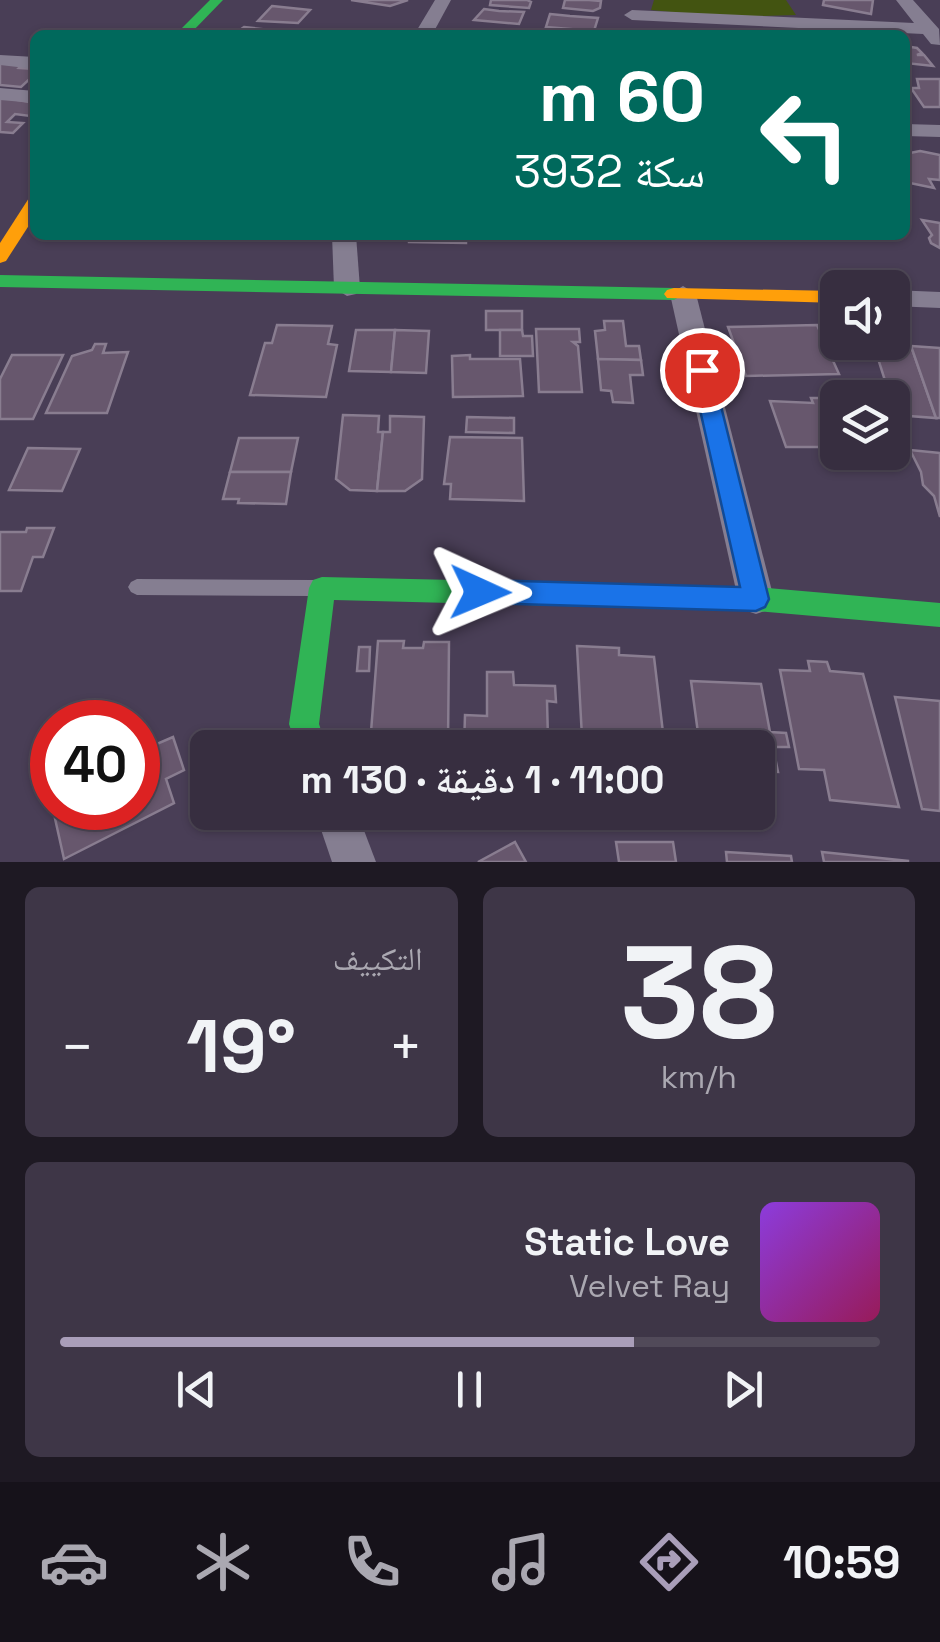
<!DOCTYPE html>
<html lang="ar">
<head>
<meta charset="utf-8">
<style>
  :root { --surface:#372e40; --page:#3e3647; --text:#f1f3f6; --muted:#aaa8b1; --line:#514a59; --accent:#a99eb9 }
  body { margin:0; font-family:"Space Grotesk","Noto Naskh Arabic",sans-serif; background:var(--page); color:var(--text); direction:rtl; height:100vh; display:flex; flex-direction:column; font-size:38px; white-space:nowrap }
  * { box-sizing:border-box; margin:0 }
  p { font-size:32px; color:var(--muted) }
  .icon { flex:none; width:55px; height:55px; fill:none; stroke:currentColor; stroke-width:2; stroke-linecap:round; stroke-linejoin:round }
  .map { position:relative; height:862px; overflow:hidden; direction:ltr }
  .details { display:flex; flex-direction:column; gap:25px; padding:25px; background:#1e1923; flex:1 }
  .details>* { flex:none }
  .hud { position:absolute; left:30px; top:30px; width:880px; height:210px; border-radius:15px; box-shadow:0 2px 8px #0004,0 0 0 2px var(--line); direction:rtl; background:#00695c; color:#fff; overflow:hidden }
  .controls { position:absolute; left:820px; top:270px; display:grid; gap:20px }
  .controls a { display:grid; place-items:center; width:90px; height:90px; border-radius:15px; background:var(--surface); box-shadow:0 2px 8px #0004,0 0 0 2px var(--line); font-size:50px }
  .speed { position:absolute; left:30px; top:700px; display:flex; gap:20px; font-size:50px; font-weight:700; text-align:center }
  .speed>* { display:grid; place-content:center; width:130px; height:130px; border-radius:50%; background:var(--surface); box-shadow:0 2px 8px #0004,0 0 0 2px var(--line); line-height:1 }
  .speed .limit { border:15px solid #d22; background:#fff; color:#111 }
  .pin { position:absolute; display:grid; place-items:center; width:85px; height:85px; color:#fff; margin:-42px; border:5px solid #fff; border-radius:50%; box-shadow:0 2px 10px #0007 }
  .me { position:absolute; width:110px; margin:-55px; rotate:91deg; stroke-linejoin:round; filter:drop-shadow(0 0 8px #0008) }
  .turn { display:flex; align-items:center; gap:35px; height:210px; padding:0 40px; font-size:45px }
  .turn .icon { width:130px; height:130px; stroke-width:2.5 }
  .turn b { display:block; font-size:70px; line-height:85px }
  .big { font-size:75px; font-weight:800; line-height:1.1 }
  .details .card { flex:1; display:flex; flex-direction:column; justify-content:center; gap:15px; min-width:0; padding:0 35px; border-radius:15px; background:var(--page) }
  .details .dial { align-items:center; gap:0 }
  .dial b { font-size:130px; line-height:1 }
  .song { display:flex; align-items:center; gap:30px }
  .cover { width:120px; height:120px; border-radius:15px; background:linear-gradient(135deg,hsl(270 70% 55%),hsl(330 70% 35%)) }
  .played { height:10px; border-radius:5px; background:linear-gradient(90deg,var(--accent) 70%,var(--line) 70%) }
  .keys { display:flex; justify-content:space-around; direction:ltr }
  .heat { display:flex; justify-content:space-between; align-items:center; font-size:55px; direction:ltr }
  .details .tiles { flex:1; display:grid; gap:25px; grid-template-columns:1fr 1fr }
  .card:last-child { grid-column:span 2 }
  .trip { position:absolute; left:190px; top:730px; width:585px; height:100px; border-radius:15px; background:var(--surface); box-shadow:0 2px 8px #0004,0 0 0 2px var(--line); font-weight:800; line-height:100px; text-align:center; direction:rtl }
  .dock { display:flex; height:160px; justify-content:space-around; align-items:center; background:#16121a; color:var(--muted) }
  .dock .icon { width:70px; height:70px }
  .dock .active { color:var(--accent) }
  .dock b { font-size:45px; color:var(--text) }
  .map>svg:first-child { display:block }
  .green { fill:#435411 }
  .building { fill:#67576d; stroke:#897d90; stroke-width:2.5 }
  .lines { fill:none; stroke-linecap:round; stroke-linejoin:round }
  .lane { fill:#857e91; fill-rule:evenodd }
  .street { fill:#857e91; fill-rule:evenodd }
  .fast { fill:#30b455; fill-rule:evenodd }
  .slow { fill:#ff9f0a; fill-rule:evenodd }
  .route { fill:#1a73e8; stroke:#114b97; stroke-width:2.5 }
</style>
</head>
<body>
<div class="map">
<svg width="940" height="862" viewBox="0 0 940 862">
  <rect width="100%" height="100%" fill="#493e56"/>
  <polygon class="green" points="654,0 786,0 796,15 722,17 651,10"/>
  <g class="building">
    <polygon points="351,0 408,0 390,6"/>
    <polygon points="527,0 531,2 529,8 490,5 491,0"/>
    <polygon points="565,0 589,0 601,1 600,8 593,11 563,8"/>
    <polygon points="824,0 873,0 871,14 823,5"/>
    <polygon points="272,6 310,10 298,23 258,21"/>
    <polygon points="484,9 499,11 524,12 519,24 474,20"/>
    <polygon points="550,14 570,16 598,18 594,31 546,27"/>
    <polygon points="244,27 279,31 275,35 233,35"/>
    <polygon points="905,46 917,48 922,53 917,55 924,55 933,66 905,63"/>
    <polygon points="0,63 22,65 19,68 35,69 35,74 21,87 0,85"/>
    <polygon points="917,79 940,79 940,107 924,107 911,88 919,88"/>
    <polygon points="0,97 35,103 30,116 15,114 7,122 23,123 13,133 0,132"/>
    <polygon points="920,151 940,155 940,180 929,179 934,188 905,182 905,162 909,162 905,154"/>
    <polygon points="922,220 940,223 940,248 931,243 929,238 932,235"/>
    <polygon points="94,235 144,235 142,240 92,239"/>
    <polygon points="409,235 466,235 466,243 409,242"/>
    <rect x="486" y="311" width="36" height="19"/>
    <polygon points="604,321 623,321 626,346 639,346 641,360 598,359 595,331 605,330"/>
    <polygon points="277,325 332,326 328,344 337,345 326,397 250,395 265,343 272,343"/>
    <polygon points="817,325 839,374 746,376 728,327"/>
    <polygon points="536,329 579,329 580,342 573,342 578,346 582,392 539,392"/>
    <polygon points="356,330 395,330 391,372 349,371"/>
    <polygon points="395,330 429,331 426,373 391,372"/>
    <polygon points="500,330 522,330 523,336 532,336 533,356 500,356"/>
    <polygon points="873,343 911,346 936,418 896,415"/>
    <polygon points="95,344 106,344 103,353 128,352 107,413 46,413 72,356 92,350"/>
    <polygon points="911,346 940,348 940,418 936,418"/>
    <polygon points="12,355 63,355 33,419 0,419 0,379"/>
    <polygon points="470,355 470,359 520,359 523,396 453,397 452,356"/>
    <polygon points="598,359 641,360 643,375 630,375 633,403 613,402 611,391 601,390"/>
    <polygon points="811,398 833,398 838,409 838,447 786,447 770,401 813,403"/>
    <polygon points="343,415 379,416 378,432 383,432 377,491 350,490 336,479"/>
    <polygon points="390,416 424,417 422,479 405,491 377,491 383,432 390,432"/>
    <polygon points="467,417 514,418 514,433 466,432"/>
    <polygon points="450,437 522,438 524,501 450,499 451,484 444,484"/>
    <polygon points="239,438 298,438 291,472 230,472"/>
    <polygon points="28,448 80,449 62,491 9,490"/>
    <polygon points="910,450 940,453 940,517 934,496 923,485 921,472"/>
    <polygon points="230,472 291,472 286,504 238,503 239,499 223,499"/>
    <polygon points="27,528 54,528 43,557 33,557 21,591 0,591 0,532 26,532"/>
    <polygon points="378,641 404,641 403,648 423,648 424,642 449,642 448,744 404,744 405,731 371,732"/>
    <polygon points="577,646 619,648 619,655 654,657 664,741 582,737"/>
    <polygon points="359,647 370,647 369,671 357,671"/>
    <polygon points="808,661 827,662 830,671 863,674 899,807 830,800 824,770 799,769 780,670 810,671"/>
    <polygon points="487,672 513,672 514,685 555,686 556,702 547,701 548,739 558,739 559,748 464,748 465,715 487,716"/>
    <polygon points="691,681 761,684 770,732 786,733 789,747 773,747 778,772 758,771 758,748 700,748"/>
    <polygon points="895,697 940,701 940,811 922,809"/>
    <polygon points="173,737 184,770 166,779 174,803 64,859 50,796 52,795 52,808 138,808 138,752"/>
    <polygon points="515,842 526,862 478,862"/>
    <polygon points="616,842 673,842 676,862 619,862"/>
    <polygon points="726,852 791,856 792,862 727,862"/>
    <polygon points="822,852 908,861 908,862 824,862"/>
  </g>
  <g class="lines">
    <polygon class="lane" points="137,579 313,580 319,583 322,588 319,593 313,596 137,595 131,592 128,587 131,582"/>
    <g class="street">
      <polygon points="435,0 451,0 432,35 414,35"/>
      <polygon points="896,0 913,0 939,29 940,45 931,44 923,34 632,20 624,15 632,10 914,23"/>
      <polygon points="0,55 35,57 35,69 0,65"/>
      <polygon points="0,88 35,91 35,103 0,100"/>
      <polygon points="905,124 940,125 940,137 905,136"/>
      <polygon points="332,235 356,235 360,288 356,294 347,296 334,288"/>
      <polygon points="683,286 696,294 774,599 768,610 756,614 744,610 738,599 670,294"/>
      <polygon points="892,290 940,292 940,308 892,306"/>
      <polygon points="315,812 357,812 376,862 332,862"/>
    </g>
    <g class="fast">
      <polygon points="210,0 223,0 189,35 175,35"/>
      <polygon points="0,275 674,288 684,294 674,300 0,287"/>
      <polygon points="322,577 756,587 940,603 940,627 756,611 334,600 319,724 327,748 297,748 289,724 309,588 313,580"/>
    </g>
    <g class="slow">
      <polygon points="35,197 35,216 6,261 0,263 0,243 29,198"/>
      <polygon points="674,288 838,291 838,303 667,298 664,294 667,290"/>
    </g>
  </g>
  <polygon class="route" points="702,363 712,370 769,599 765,607 756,611 480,603 470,600 466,592 470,584 480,580 740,587 691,370"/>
</svg>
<div class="controls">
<a><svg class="icon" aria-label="sound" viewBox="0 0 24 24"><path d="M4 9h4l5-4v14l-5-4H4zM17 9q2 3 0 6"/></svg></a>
<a><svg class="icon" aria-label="layers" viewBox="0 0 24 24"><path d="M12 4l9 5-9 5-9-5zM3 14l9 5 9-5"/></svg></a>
</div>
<div class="speed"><div class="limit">40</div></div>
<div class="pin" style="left:702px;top:370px;background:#d93025"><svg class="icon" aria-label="arrive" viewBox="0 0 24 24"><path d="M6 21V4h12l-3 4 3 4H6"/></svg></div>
<svg class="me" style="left:480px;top:592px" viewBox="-20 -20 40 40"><path d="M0-17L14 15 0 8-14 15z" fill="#1a73e8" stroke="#fff" stroke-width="4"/></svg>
<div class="trip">11:00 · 1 دقيقة · 130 m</div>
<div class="hud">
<div class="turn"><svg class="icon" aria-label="left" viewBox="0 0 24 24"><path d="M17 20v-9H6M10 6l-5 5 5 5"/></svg><div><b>60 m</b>سكة 3932</div></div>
</div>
</div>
<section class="details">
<div class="tiles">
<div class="card dial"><b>38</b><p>km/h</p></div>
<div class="card"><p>التكييف</p>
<div class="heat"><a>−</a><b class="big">19°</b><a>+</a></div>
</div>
<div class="card">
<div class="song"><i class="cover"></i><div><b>Static Love</b><p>Velvet Ray</p></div></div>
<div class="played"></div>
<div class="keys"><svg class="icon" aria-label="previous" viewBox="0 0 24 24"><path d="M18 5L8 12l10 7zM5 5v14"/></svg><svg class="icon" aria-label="pause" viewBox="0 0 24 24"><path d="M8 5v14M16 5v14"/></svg><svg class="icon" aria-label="next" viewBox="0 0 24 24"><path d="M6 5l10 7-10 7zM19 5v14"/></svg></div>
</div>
</div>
</section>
<nav class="dock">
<b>10:59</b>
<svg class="icon active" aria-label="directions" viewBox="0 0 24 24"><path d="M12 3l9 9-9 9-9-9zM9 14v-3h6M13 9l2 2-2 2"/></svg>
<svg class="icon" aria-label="music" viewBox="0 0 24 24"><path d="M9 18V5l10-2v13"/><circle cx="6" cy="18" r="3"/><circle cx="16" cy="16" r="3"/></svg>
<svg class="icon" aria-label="phone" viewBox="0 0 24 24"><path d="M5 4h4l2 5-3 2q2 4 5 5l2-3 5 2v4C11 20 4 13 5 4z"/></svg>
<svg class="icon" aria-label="climate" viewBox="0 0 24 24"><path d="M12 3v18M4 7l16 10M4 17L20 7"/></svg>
<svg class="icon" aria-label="car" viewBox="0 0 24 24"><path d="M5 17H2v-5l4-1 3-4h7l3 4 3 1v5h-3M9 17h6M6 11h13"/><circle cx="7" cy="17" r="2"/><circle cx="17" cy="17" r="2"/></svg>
</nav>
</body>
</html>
